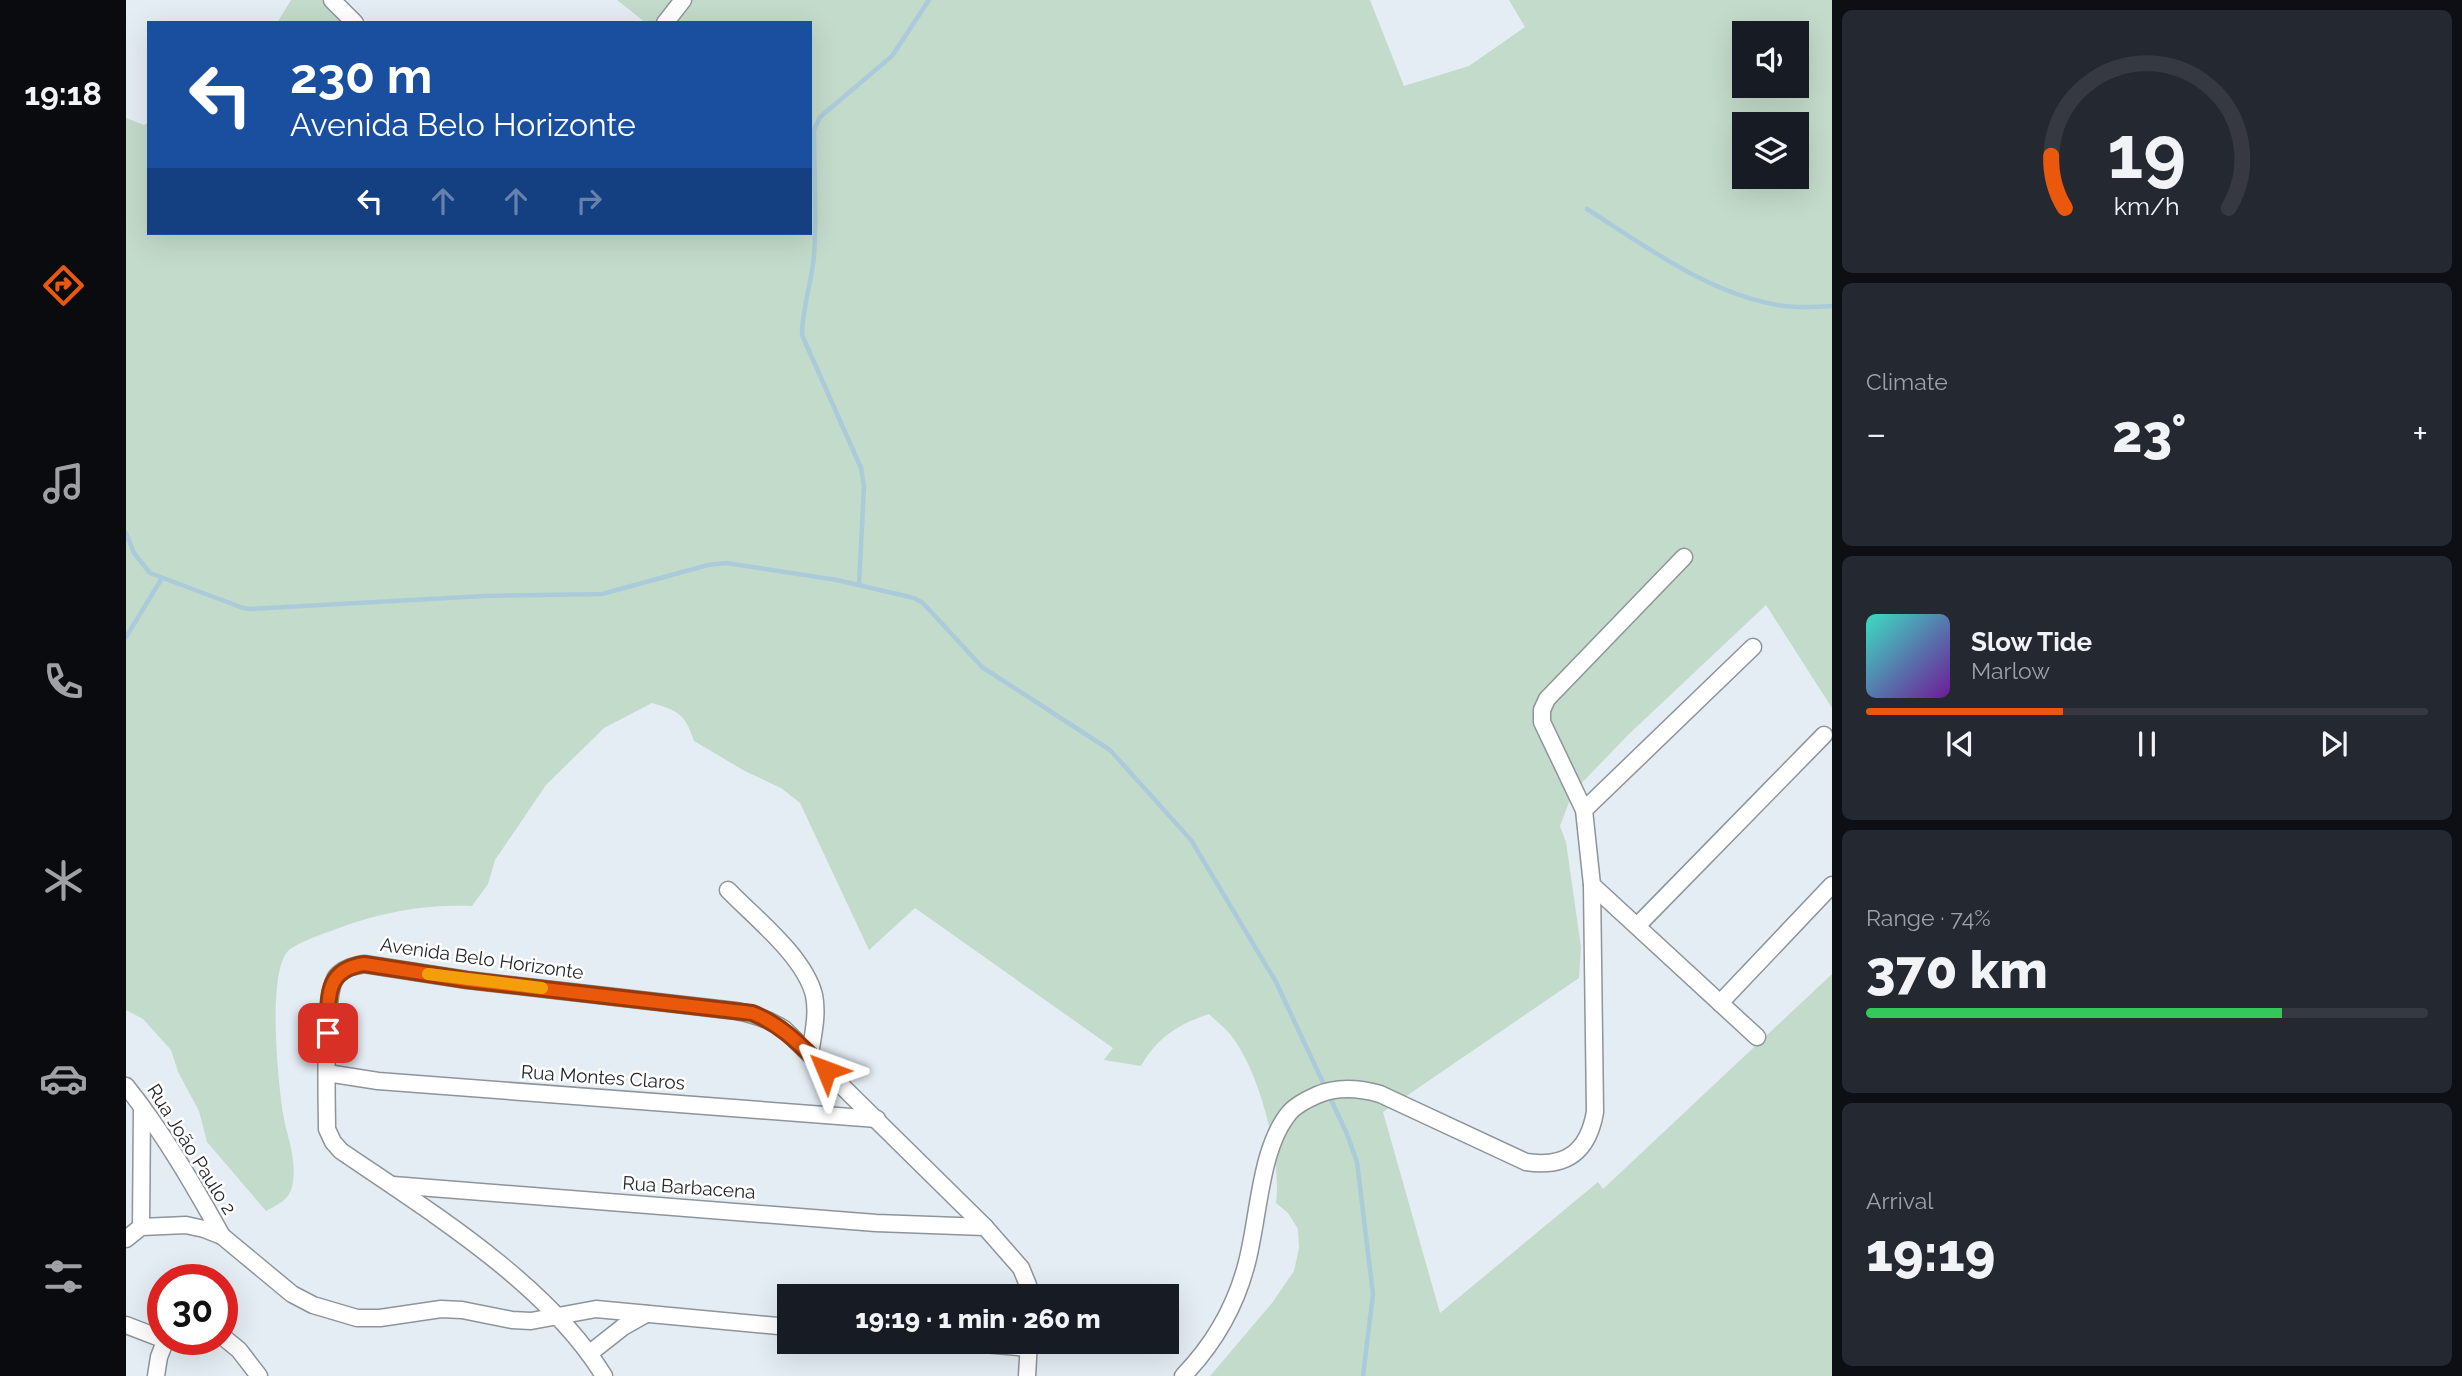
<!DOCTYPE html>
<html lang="en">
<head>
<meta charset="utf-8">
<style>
  :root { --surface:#171b24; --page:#242831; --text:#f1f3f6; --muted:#9ea1a6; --line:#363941; --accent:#ea580c }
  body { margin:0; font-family:Raleway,sans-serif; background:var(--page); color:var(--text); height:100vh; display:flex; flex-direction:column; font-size:26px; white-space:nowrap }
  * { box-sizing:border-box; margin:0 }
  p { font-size:23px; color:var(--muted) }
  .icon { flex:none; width:38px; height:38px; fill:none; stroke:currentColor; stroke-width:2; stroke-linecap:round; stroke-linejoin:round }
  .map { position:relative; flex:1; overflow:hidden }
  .side { display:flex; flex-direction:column; gap:10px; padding:10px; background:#0d0f14; width:630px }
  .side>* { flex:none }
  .top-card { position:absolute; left:21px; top:21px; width:665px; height:214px; border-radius:0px; box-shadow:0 7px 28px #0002; background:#1a4fa0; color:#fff; overflow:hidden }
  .tools { position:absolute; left:1606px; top:21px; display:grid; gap:14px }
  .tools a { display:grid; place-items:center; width:77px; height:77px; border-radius:0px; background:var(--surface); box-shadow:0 7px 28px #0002; font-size:35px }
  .speed { position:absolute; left:21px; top:1264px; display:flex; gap:14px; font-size:35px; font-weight:700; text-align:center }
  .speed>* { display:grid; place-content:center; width:91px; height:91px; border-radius:50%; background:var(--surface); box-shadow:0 7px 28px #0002; line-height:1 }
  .speed .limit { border:10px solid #d22; background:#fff; color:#111 }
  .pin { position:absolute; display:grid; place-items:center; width:60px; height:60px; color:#fff; margin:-30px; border-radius:14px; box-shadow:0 4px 10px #0006 }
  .me { position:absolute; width:77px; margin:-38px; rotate:314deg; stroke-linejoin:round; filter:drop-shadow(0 0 5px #0008) }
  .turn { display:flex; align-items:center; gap:24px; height:147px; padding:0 28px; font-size:32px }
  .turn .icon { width:91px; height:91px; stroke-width:2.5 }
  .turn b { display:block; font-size:49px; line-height:60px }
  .lanes { display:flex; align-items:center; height:66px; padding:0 28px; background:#0003; justify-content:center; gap:35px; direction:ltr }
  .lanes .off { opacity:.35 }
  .big { font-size:52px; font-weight:800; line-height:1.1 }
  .side .widget { flex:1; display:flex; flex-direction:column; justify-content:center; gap:10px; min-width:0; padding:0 24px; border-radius:10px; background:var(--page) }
  .side .dial { align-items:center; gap:0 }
  .dial svg { height:182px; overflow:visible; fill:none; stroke:var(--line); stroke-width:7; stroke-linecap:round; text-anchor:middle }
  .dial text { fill:var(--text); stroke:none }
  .song { display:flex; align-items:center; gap:21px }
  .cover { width:84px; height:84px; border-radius:10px; background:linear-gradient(135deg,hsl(170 70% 55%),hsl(280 70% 35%)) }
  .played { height:7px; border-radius:4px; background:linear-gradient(90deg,var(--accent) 35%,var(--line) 35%) }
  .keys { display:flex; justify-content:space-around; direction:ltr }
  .heat { display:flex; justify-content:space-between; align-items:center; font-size:38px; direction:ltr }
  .charge { height:10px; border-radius:5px; background:linear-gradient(90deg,#34c759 74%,var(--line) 0) }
  .trip { position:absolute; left:651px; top:1284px; width:402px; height:70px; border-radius:0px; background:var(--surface); box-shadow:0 7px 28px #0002; font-weight:800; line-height:70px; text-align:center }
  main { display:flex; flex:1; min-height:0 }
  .tabs { display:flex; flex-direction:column; width:126px; justify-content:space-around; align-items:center; background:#090b0e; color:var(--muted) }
  .tabs .icon { width:49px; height:49px }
  .tabs .on { color:var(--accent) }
  .tabs b { font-size:32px; color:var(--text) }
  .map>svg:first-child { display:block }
  .green { fill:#c3dbca; fill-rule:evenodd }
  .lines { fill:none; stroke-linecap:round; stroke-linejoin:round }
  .stream { stroke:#abcbda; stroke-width:4.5 }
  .street-casing { stroke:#8d949a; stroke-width:19 }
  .street { stroke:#fff; stroke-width:16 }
  .route-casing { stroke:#983908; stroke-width:18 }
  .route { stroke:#ea580c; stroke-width:12 }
  .slow { stroke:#f59e0b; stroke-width:12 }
  .labels { text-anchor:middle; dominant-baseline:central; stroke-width:5; stroke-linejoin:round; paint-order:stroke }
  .street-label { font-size:19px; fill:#25272a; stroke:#fff }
</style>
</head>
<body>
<main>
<nav class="tabs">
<b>19:18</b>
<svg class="icon on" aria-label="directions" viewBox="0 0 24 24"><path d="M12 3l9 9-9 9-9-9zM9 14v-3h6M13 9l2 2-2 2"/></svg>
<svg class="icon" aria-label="music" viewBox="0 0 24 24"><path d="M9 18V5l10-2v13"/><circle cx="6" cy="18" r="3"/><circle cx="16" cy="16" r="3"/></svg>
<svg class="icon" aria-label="phone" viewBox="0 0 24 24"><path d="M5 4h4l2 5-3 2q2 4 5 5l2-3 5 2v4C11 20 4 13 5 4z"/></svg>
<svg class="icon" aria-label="climate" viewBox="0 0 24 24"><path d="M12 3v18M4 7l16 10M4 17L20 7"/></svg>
<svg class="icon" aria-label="car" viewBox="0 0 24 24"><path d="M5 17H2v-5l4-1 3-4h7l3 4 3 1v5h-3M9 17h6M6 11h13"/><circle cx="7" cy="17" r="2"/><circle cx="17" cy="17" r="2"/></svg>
<svg class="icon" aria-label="filters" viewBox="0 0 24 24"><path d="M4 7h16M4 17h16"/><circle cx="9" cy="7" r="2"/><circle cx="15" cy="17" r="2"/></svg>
</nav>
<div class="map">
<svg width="1706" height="1376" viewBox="0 0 1706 1376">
  <rect width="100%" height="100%" fill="#e5edf4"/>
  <g class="green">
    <polygon points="165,0 198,0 222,23 151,23"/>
    <path d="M491,0H1244L1278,86L1343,66L1399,27L1383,0H1706V708L1640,605L1502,735L1447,792L1434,826L1440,842L1455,947L1453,978L1257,1112L1314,1313L1472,1182L1477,1189L1706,974V1376H1084L1146,1303L1168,1271L1173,1248L1172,1229L1162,1213L1150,1203C1156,1157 1133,1068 1103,1033C1097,1026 1089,1020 1083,1014C1052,1024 1031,1038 1015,1066L978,1060L987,1048L789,908L743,950L674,803L655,788L617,770L568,741C559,714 553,711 526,703L478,728L420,785L369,860L362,884L346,906C304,904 261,911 221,925C208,930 171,942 162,951C141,973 152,1082 157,1113C161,1138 172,1161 166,1187C163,1200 151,1205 140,1211L81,1142L73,1111L52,1072L45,1050L17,1019L0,1010V118L18,125L23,122V233H684V23H520ZM1619,33H1671V86H1619ZM1619,124H1671V177H1619Z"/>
  </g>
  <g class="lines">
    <g class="stream">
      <path d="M1461,209C1521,247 1585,296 1658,306C1674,308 1690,307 1706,306"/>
      <polyline points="0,533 8,553 24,573 117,608 125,609 358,596 476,594 582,565 600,563 711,580 788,598 797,603 856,667 984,750 1065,840 1150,982 1221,1134 1231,1162 1247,1294 1237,1376"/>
      <path d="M733,585L738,486L735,468L676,335C676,308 686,282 688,255C691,214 688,171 688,130L694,117L766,56L803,0"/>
      <polyline points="0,637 36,578"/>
    </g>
    <defs>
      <g id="street">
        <polyline points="206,0 229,23"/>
        <polyline points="539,23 557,0"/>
        <polyline points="1458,810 1627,647"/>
        <polyline points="1466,885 1631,1037"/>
        <path d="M602,890C629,918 678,956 688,995C692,1014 687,1035 684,1054"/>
        <polyline points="1511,926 1698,735"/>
        <polyline points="1594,1003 1706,885"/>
        <polyline points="201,1073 252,1081 751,1119"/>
        <path d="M0,1086C37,1132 67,1184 96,1236"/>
        <polyline points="267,1185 750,1223 859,1227"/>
        <polyline points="15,1227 16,1107"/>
        <polyline points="0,1239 15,1227 60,1225 78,1229 96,1236 166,1294 187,1305 231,1318 254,1318 315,1309 336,1310 386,1320 405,1321 470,1309 663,1327"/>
        <polyline points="0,1325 39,1340"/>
        <polyline points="96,1336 113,1350 133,1376"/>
        <polyline points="835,1342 903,1348"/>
        <polyline points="464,1353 497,1327 520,1314"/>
        <polyline points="30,1376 33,1357 40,1339"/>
        <path d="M478,1376C422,1284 303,1211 215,1151L207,1142L201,1129C201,1102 197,995 210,977C217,968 228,966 238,964L341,980L610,1011C629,1014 642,1019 658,1029L859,1227L895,1268L902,1285L904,1297"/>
        <polyline points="901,1376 903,1342"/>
        <path d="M1057,1376C1087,1345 1109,1307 1120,1266C1133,1220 1133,1148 1164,1112C1171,1104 1182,1099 1191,1095C1212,1086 1233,1088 1254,1094L1400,1162C1440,1168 1462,1152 1469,1112L1466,885L1458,810L1416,722V710L1421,699L1558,557"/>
      </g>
    </defs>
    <use href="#street" class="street-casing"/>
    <use href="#street" class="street"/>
  </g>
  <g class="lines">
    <defs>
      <path id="route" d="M202,1033C203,1000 197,970 238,964L341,980L626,1013C657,1025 677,1048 700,1070"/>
    </defs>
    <use href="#route" class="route-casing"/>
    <use href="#route" class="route"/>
    <polyline class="slow" points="302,974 416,988"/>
  </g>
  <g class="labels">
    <g class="street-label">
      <text transform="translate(356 958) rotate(8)">Avenida Belo Horizonte</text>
      <text transform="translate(477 1077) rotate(4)">Rua Montes Claros</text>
      <text transform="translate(66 1149) rotate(58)">Rua João Paulo 2</text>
      <text transform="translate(563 1187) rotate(4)">Rua Barbacena</text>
    </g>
  </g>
</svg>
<div class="tools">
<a><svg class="icon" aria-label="sound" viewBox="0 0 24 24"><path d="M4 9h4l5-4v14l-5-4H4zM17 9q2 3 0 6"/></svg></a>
<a><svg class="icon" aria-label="layers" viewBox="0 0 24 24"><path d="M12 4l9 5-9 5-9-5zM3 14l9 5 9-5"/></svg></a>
</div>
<div class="speed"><div class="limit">30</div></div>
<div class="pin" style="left:202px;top:1033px;background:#d93025"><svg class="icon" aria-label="arrive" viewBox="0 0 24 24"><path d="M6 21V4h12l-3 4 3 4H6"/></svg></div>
<svg class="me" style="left:700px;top:1070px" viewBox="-20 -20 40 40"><path d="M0-17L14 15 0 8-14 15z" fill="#ea580c" stroke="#fff" stroke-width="4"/></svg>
<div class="trip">19:19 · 1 min · 260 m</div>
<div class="top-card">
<div class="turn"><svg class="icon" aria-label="left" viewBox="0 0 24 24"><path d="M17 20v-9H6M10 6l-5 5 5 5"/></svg><div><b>230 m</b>Avenida Belo Horizonte</div></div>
<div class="lanes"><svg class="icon" aria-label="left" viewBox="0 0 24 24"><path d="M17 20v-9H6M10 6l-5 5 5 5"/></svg><svg class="icon off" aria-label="ahead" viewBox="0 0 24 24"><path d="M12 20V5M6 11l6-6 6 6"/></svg><svg class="icon off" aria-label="ahead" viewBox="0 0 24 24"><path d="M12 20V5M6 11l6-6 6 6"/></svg><svg class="icon off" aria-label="right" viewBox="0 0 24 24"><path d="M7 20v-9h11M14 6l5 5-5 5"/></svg></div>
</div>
</div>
<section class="side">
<div class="widget dial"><svg viewBox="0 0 100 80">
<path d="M14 69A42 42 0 1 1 86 69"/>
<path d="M14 69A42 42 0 0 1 8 46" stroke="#ea580c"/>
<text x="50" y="56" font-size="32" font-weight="700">19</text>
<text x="50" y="72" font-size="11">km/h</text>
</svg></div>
<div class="widget"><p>Climate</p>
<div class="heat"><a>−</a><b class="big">23°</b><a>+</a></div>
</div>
<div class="widget">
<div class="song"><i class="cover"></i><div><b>Slow Tide</b><p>Marlow</p></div></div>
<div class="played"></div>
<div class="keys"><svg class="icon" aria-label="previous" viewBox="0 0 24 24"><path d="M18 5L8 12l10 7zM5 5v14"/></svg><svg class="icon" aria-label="pause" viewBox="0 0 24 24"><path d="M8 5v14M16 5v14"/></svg><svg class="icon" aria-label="next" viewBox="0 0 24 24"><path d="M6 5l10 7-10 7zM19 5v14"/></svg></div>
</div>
<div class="widget"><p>Range · 74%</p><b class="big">370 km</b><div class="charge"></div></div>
<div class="widget"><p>Arrival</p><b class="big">19:19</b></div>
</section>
</main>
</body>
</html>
